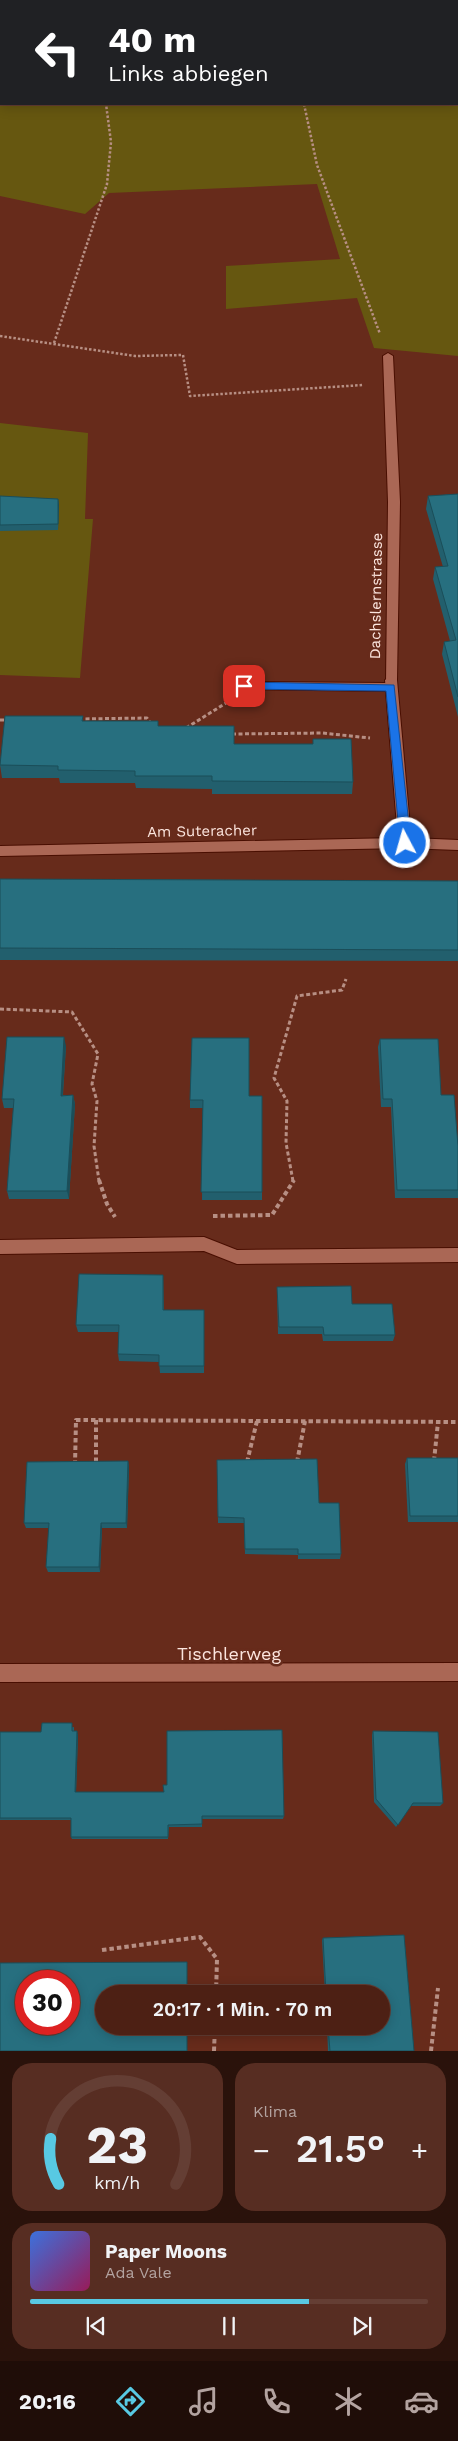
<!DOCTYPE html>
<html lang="de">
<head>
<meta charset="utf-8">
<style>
  :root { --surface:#4d2014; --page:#572d22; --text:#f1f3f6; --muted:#b3a3a0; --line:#643e34; --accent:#58c9e3 }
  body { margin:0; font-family:"Work Sans",sans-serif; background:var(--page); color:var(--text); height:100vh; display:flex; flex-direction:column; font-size:19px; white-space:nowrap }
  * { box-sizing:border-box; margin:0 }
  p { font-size:16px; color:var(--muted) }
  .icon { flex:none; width:28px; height:28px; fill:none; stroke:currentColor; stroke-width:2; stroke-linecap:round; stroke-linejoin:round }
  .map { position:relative; height:2051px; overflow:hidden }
  .sheet { display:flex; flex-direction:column; gap:12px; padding:12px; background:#2a120b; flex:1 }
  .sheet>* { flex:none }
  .guide { position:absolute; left:0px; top:0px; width:459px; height:105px; box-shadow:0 2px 12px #0003,0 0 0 1px var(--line); background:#202124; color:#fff; overflow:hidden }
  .speed { position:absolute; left:15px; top:1970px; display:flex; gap:10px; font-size:25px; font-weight:700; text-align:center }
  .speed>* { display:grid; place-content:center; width:65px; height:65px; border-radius:50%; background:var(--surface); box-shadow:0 2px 12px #0003,0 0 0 1px var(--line); line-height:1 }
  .speed .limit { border:8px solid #d22; background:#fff; color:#111 }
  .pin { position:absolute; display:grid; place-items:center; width:42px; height:42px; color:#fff; margin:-21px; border-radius:10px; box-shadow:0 2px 8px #0006 }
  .me { position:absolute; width:55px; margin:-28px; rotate:354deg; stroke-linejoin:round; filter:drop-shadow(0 0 4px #0008) }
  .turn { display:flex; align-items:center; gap:18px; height:105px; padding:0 25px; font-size:22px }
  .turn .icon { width:65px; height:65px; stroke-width:2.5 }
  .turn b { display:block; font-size:35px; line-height:42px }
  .big { font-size:38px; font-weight:600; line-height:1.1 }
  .sheet .tile { flex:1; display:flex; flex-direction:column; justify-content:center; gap:8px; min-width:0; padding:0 18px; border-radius:20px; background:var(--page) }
  .sheet .dial { align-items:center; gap:0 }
  .dial svg { height:130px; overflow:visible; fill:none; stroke:var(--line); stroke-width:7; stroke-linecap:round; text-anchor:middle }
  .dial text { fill:var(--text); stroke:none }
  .song { display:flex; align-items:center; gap:15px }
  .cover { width:60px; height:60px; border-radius:8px; background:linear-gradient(135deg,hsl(220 70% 55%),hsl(330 70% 35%)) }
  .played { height:5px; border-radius:2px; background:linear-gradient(90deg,var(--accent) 70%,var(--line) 70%) }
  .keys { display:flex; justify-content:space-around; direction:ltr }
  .heat { display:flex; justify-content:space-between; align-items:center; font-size:28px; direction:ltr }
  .sheet .tiles { flex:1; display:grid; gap:12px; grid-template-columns:1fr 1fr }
  .tile:last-child { grid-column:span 2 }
  .trip { position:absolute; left:95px; top:1985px; width:295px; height:50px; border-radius:25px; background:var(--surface); box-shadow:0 2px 12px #0003,0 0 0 1px var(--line); font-weight:600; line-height:50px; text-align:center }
  .tab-bar { display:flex; height:80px; justify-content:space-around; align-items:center; background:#1f0d08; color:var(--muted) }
  .tab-bar .icon { width:35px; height:35px }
  .tab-bar .selected { color:var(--accent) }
  .tab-bar b { font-size:22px; color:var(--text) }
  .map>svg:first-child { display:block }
  .green { fill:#665710; fill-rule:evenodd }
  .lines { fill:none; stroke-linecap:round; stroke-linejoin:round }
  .service-casing { stroke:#490e01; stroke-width:2 }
  .minor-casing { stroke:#490e01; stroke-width:2 }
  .path-far2 { stroke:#b78f84; stroke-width:2.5; stroke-dasharray:2.5 2; stroke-linecap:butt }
  .path-far1 { stroke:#b78f84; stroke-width:3; stroke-dasharray:4 2.5; stroke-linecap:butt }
  .path { stroke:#b78f84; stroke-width:4; stroke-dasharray:4.5 3; stroke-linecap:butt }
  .service { fill:#aa6755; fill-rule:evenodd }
  .minor { fill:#aa6755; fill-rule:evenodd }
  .wall { fill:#225f6d }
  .shaded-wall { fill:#1b4e59 }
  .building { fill:#276f7f; stroke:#1b4e59; fill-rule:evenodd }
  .route { fill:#1a73e8; stroke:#114b97 }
  .labels { text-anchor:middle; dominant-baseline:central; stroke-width:5; stroke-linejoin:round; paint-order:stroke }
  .street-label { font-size:15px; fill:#fce5de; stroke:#672b1b }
  .near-street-label { font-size:18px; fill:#fce5de; stroke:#672b1b }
</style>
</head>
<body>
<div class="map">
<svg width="458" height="2051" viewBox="0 0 458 2051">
  <rect width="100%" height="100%" fill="#672b1b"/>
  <g class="green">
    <path d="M0,0H458V356L374,348L357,298L226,309V266L340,259L317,184L109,193L85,214L0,196ZM1,1H458V104H1Z"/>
    <polygon points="0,423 88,433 85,519 93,519 80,678 0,675"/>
  </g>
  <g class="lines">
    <defs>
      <g id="service">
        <polygon points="388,353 393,356 400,502 397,680 394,684 396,687 390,691 240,689 238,686 240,683 244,682 386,683 388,502 383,356"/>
        <polygon points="204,1237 237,1250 458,1248 458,1262 237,1264 204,1251 0,1254 0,1240"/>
      </g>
      <g id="minor">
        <polygon points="391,676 397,680 411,838 458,840 458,850 405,848 0,856 0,846 398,838 385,680"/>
        <polygon points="458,1663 458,1681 0,1682 0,1664"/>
      </g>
    </defs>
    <use href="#service" class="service-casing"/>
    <use href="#minor" class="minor-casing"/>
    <g class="path-far2">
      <polyline points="304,104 317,165 380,334"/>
      <polyline points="0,336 135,356 183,355 190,396 363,385"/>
      <polyline points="54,343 107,184 111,142 106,104"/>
    </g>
    <g class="path-far1">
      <polyline points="79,719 147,718 151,724"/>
      <polyline points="0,720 7,720"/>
      <polyline points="186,728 226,703"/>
      <polyline points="232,734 322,733 370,738"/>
      <polyline points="0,1009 72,1012 98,1054 92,1084 97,1101 94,1146 99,1181"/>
      <polyline points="293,1181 286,1143 287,1101 274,1078 297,996 342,990 346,979"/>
    </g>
    <g class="path">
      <polyline points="99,1180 107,1204 115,1217"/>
      <polyline points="213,1216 272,1215 294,1180"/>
      <polyline points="96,1420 96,1465"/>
      <polyline points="434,1461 438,1422"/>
      <polyline points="247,1462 257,1421"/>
      <polyline points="297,1462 305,1421"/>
      <polyline points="75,1465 76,1420 458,1422"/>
      <polyline points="102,1950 200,1937 217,1959 216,1994"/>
      <polyline points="214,2051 215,2026"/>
      <polyline points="431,2051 438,1988"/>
    </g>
    <use href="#service" class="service"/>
    <use href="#minor" class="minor"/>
  </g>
  <g class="wall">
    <polygon points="458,494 458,717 442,654 444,642 450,641 433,579 435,567 443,567 426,509 428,496"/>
    <polygon points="0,496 58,499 59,505 58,530 0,531"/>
    <polygon points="83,716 83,721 158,726 234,744 313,744 313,739 353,782 352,794 212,794 212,789 136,788 135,783 60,783 59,778 2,778 0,765"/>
    <polygon points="0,879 458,881 458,961 0,960"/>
    <polygon points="380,1039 441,1095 458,1146 458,1198 395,1198 391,1107 381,1107 378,1047"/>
    <polygon points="66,1046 63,1095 73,1095 75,1104 69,1199 9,1199 7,1191 14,1108 4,1108 2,1099"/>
    <polygon points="249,1096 262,1192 262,1200 202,1200 203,1108 190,1108 190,1100"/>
    <polygon points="163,1275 164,1310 204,1310 204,1373 160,1373 159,1362 119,1361 118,1354 119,1332 78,1332 76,1325"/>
    <polygon points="277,1287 352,1304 395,1335 393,1341 323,1341 322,1334 278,1334"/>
    <polygon points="407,1458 458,1458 458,1522 408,1522 405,1464"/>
    <polygon points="217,1460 319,1503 341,1554 340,1559 298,1559 298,1555 245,1554 244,1523 218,1523"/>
    <polygon points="128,1461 129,1467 127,1528 102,1528 100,1572 48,1572 46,1567 49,1528 26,1528 24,1523"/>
    <polygon points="74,1727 74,1731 78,1735 76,1792 284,1816 283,1819 202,1819 202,1827 169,1827 168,1839 72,1839 71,1837 71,1820 0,1820 0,1732 41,1732"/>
    <polygon points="373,1731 443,1803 440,1806 411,1806 396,1827 374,1802 372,1735"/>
    <polygon points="404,1935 414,2051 328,2051 327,2026 381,2026 381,1994 325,1994 322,1940 323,1938"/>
  </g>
  <g class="shaded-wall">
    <polygon points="58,499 59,505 58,530"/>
    <polygon points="64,1037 66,1046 62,1104 61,1096"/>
    <polygon points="73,1095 75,1104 69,1199 67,1191"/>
    <polygon points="128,1461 129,1467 127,1528 126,1523"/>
    <polygon points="101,1523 102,1528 100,1572 99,1567"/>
    <polygon points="77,1731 78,1735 76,1795 75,1792"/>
  </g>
  <g class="building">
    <polygon points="458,494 458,697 444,642 456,640 435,567 448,566 428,496"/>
    <polygon points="0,496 58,499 58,524 0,525"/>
    <polygon points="5,716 83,716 82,721 158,721 158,726 234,726 234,744 313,744 313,739 351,739 353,782 212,781 212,776 135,776 135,771 58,770 58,766 0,765"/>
    <polygon points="0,879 458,881 458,950 0,948"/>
    <polygon points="7,1037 64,1037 61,1096 73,1095 67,1191 7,1191 14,1099 2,1099"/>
    <polygon points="192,1038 249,1038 249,1096 262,1096 262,1192 201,1192 203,1100 190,1100"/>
    <polygon points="380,1039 438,1039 441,1095 454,1095 458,1146 458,1190 397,1190 392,1099 383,1099"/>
    <polygon points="79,1274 163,1275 163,1310 204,1310 204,1366 159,1366 159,1355 118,1354 119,1325 76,1325"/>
    <polygon points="351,1286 352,1304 392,1304 395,1335 324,1335 323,1327 279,1327 277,1287"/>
    <polygon points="407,1458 458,1458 458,1516 410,1516"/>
    <polygon points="317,1459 319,1503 339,1503 341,1554 298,1554 298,1549 245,1549 244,1518 218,1517 217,1460"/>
    <polygon points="128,1461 126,1523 101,1523 99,1567 46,1567 49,1523 24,1523 27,1462"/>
    <polygon points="42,1723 72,1723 72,1731 77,1731 75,1792 164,1792 163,1785 167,1785 167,1731 282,1730 284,1816 202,1816 202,1824 168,1825 168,1837 71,1837 71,1818 0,1818 0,1732 41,1732"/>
    <polygon points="373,1731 438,1732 443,1803 413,1803 398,1825 376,1799"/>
    <polygon points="404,1935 414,2051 330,2051 328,2026 381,2026 381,1994 326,1994 323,1938"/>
    <path d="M187,1962V1994H104V2026H187V2051H0V1963ZM26,1981H69V2024H26Z"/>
  </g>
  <polygon class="route" points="244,682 394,685 411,843 409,846 405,847 400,843 386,691 244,689 240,686"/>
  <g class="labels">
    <g class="street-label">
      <text transform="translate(376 596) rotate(-89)">Dachslernstrasse</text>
      <text transform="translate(202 831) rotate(-1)">Am Suteracher</text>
    </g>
    <g class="near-street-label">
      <text x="229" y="1653">Tischlerweg</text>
    </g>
  </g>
</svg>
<div class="speed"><div class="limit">30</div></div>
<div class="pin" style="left:244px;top:686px;background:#d93025"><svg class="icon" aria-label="arrive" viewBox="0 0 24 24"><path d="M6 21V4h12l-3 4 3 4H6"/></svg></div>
<svg class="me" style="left:405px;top:843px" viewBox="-20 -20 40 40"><circle r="17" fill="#1a73e8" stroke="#fff" stroke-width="3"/><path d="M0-11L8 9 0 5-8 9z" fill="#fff"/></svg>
<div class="trip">20:17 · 1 Min. · 70 m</div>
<div class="guide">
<div class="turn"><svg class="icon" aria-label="left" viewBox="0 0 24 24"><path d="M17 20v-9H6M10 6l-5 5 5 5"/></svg><div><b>40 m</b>Links abbiegen</div></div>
</div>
</div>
<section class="sheet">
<div class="tiles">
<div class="tile dial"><svg viewBox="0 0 100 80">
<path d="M14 69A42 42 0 1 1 86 69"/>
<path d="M14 69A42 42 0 0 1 9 41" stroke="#58c9e3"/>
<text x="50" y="56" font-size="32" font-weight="700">23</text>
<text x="50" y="72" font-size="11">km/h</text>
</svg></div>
<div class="tile"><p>Klima</p>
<div class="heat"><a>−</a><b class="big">21.5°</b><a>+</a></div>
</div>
<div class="tile">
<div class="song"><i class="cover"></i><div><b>Paper Moons</b><p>Ada Vale</p></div></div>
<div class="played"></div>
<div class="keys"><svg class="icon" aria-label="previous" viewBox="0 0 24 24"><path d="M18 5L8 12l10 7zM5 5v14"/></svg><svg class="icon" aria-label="pause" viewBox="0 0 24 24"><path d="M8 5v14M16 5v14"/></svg><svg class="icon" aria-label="next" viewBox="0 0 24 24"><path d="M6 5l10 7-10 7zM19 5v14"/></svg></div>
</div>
</div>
</section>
<nav class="tab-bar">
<b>20:16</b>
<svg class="icon selected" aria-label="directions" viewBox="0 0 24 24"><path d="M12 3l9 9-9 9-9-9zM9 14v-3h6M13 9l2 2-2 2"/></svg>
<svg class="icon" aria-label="music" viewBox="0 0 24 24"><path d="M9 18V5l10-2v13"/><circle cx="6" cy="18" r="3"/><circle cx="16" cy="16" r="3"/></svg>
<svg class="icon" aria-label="phone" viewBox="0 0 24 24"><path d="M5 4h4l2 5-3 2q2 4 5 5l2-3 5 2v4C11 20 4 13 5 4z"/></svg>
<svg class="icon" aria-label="climate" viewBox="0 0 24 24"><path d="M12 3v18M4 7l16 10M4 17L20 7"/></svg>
<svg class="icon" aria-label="car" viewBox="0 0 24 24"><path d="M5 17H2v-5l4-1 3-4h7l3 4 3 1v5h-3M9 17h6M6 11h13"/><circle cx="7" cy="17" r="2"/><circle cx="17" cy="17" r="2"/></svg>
</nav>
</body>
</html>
